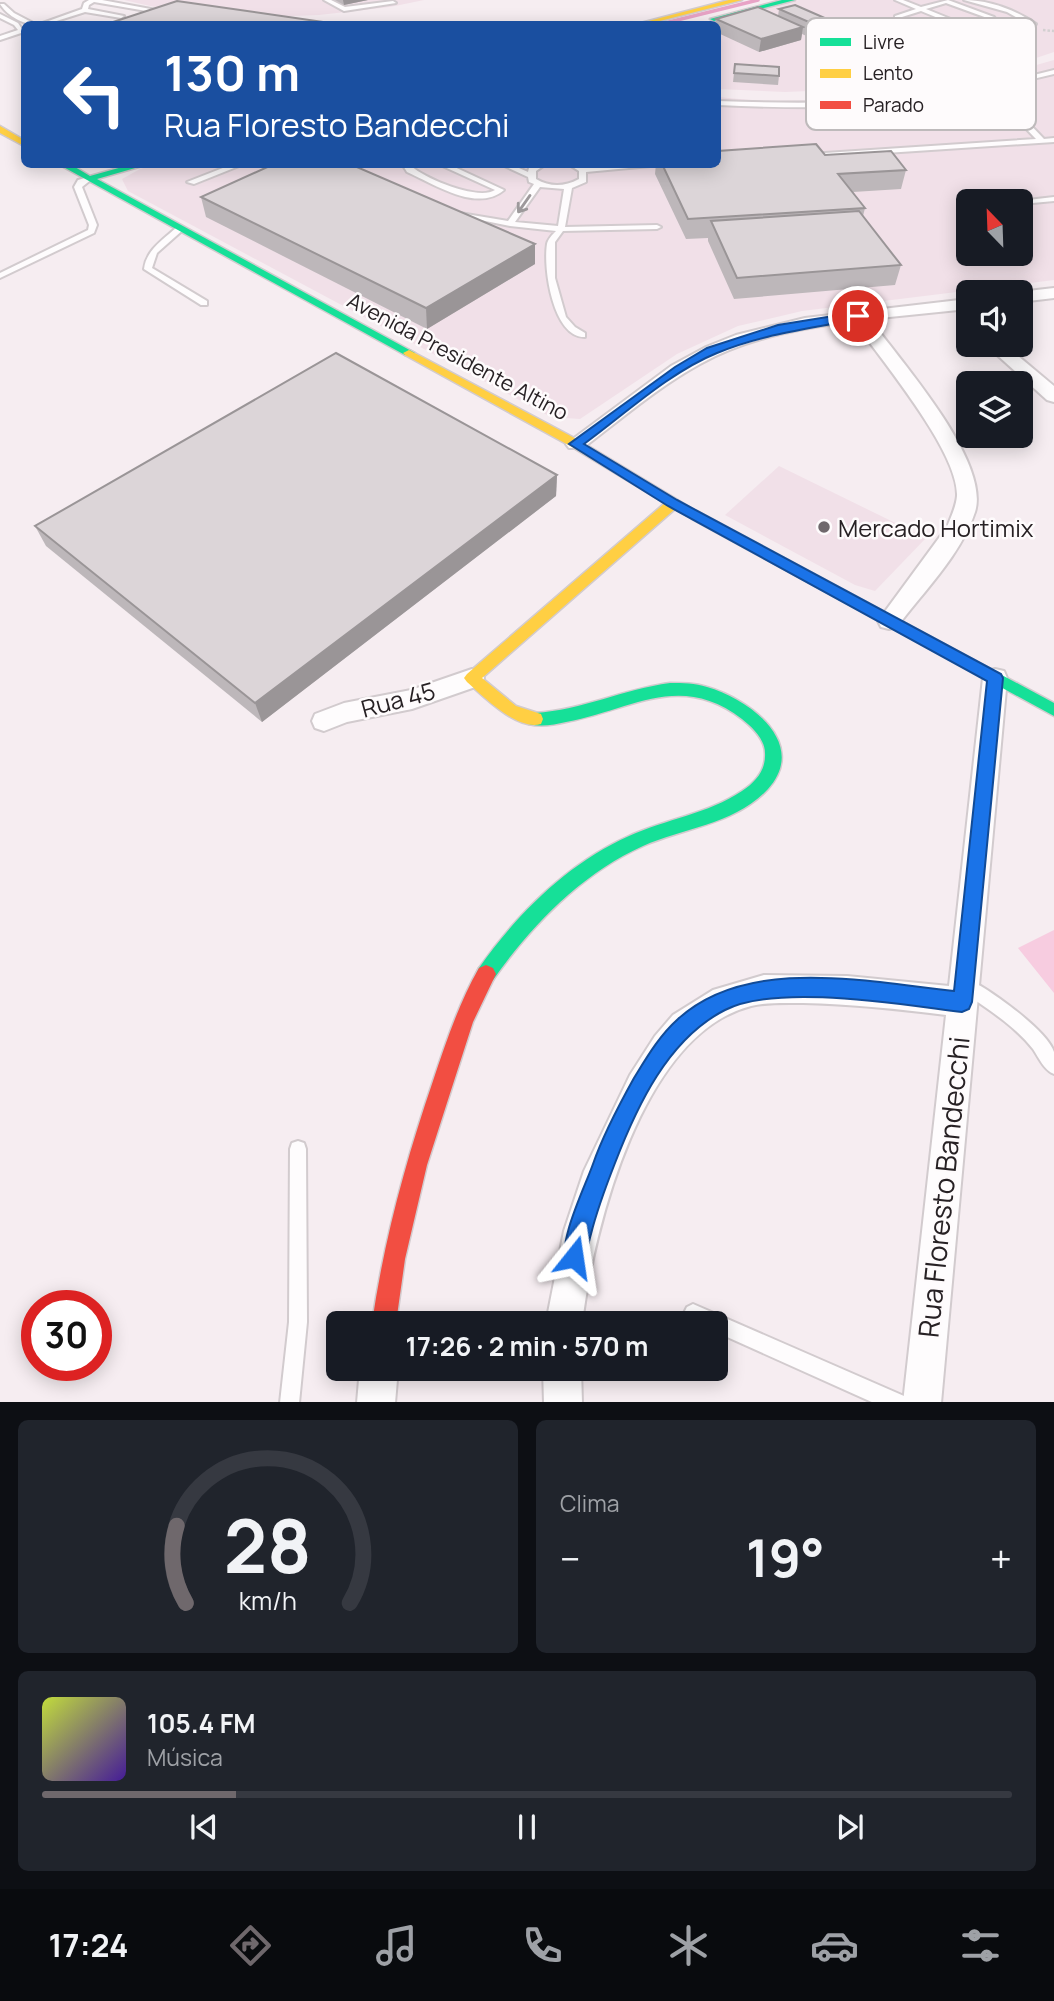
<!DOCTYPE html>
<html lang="pt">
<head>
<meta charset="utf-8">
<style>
  :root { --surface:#171b24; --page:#20242c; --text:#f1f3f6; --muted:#9ea1a6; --line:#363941; --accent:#6f686c }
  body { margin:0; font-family:Manrope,sans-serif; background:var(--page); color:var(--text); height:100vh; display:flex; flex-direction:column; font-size:26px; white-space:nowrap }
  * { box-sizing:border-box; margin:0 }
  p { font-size:23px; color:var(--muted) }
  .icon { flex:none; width:38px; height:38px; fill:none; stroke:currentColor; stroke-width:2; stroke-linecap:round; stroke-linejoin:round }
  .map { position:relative; height:1402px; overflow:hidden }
  .details { display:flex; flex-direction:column; gap:18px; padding:18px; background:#0d0f14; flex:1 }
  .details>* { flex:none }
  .hud { position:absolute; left:21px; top:21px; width:700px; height:147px; border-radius:10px; box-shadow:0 4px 18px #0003; background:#1a4fa0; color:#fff; overflow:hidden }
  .needle { width:46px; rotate:337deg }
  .buttons { position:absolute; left:956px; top:189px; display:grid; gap:14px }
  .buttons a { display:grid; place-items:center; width:77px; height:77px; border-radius:10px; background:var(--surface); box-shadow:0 4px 18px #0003; font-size:35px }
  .speed { position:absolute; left:21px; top:1290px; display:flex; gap:14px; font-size:35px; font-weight:700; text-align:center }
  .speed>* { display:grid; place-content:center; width:91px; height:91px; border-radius:50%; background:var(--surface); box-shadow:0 4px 18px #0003; line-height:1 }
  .speed .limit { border:10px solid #d22; background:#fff; color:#111 }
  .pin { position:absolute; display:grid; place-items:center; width:60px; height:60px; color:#fff; margin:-30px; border:4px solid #fff; border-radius:50%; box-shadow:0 2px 7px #0007 }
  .me { position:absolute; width:77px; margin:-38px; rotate:15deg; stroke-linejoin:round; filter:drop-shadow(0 0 5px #0008) }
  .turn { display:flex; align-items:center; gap:24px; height:147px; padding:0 28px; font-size:32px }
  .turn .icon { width:91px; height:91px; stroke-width:2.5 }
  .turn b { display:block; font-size:49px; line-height:60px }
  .big { font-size:52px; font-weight:700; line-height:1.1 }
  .details .card { flex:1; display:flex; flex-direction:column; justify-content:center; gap:10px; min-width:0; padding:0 24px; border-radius:10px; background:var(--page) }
  .details .dial { align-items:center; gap:0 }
  .dial svg { height:182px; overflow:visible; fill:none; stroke:var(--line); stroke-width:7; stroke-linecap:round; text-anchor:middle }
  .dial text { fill:var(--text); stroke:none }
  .song { display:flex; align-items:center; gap:21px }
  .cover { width:84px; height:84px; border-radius:10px; background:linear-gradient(135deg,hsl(70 70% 55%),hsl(260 70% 35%)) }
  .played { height:7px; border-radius:4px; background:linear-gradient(90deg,var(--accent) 20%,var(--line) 20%) }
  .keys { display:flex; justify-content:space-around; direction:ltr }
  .heat { display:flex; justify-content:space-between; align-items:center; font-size:38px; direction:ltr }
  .details .tiles { flex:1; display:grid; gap:18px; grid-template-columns:1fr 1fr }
  .card:last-child { grid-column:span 2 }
  .trip { position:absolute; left:326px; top:1311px; width:402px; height:70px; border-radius:10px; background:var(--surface); box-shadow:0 4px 18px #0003; font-weight:700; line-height:70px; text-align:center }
  .dock { display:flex; height:112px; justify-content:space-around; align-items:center; background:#090b0e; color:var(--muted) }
  .dock .icon { width:49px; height:49px }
  .dock .active { color:var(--accent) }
  .dock b { font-size:32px; color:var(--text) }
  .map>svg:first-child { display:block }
  .built { fill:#f1e0e8; fill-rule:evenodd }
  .green { fill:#f7cce0 }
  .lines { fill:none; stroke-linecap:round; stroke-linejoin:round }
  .stream { stroke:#e8a3c6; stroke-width:3.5 }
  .lane-casing { stroke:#d2cbce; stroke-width:4 }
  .street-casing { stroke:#d2cbce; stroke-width:4 }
  .fast-casing { stroke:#d2cbce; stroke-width:3 }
  .slow-casing { stroke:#d2cbce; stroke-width:3 }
  .jam-casing { stroke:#d2cbce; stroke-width:3 }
  .path { stroke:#d3d0d1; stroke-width:2.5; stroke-dasharray:2.5 2; stroke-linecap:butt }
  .lane { fill:#fefcfd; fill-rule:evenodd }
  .street { fill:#fefcfd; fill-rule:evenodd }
  .fast { fill:#16e098; fill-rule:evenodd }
  .slow { fill:#ffcf43; fill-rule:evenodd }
  .jam { fill:#f24e42; fill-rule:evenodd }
  .wall { fill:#bdb7ba }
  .shaded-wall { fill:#9a9597 }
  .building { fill:#dcd5d8; stroke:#9a9597; stroke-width:2 }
  .oneway { stroke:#9d999b }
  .route { fill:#1a73e8; stroke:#114b97; stroke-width:2 }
  .poi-dot { fill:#6f686c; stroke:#fefbfc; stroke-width:2.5 }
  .labels { text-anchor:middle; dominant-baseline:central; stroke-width:5; stroke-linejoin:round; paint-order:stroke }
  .far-street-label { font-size:21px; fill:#272124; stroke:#fefbfc }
  .poi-label { font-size:24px; fill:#272124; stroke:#fefbfc; text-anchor:start }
  .street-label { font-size:24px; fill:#272124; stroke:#fefbfc }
  .near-street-label { font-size:28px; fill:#272124; stroke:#fefbfc }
  .key { fill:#fefbfc; stroke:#bebabb; stroke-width:2 }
  .key-label { font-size:19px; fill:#272124 }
</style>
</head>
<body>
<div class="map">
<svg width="1054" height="1403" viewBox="0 0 1054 1403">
  <rect width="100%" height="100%" fill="#f6edf1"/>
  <g class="built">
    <polygon points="124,0 424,0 390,7 319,15 230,18 159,8"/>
    <polygon points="799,0 1054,0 1054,52 1003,69 908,87 785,92 718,89 718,24 704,24"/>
    <path d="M1054,60V280L802,311L738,326L677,354L580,419L551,417L128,191L122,179L140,169L157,164H718V97L761,101L830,100L907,94L973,83ZM968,201H1020V254H968Z"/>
    <polygon points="779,466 926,538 875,591 855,585 725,515"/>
  </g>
  <polygon class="green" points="1054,930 1054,993 1018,948"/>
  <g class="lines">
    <polyline class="stream" points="661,24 758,0"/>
    <defs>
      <g id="lane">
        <polygon points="89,0 102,0 167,12 164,14 94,2 89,5 88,9 124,16 121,18 85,12 47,24 40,24 82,9 84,3"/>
        <polygon points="324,0 331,0 345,7 393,1 396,3 344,11"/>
        <path d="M895,0H903L921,7L948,0L994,17L999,23L977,30V32L948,39L895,18V16L916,9ZM946,3L990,19L992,22L973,28L926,9ZM921,11L967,30L948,35L902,17Z"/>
        <path d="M964,0C989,0 1016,10 1036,24L938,50L887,68L849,72L846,70L884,65L934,48L1028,24L1007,12Z"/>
        <path d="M0,4H4L14,13L35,24C22,25 6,14 0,4Z"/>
        <polygon points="0,14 18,23 24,32 0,40 0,36 18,30 14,25 0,18"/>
        <path d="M1054,70V74L995,88L1044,139L1054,138V142L810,158L807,156L810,154L1036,139L989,90C902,110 807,109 718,105V101C800,104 884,104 965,91C995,86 1024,77 1054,70Z"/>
        <polygon points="233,164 244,164 194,184 187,182"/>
        <path d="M402,164H409C422,178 478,201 495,190L438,164H448L504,190C477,213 434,184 407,172Z"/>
        <path d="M500,164H510L528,172L529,168L537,164H546L536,171V179C550,187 564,187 579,179V171L568,164H577L583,168L672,164L586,172V182L572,188L565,227L657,225L661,227L657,229L563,231L555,242V278L566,317L575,327L585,333V337C553,338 543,268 547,244C548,239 552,235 556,231L510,226L456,215L460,213L508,221L534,184L529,182L528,177ZM540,187L564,189L558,226L515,222Z"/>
        <polygon points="88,177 92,179 82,187 97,225 94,233 0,278 0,273 88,230 89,225 74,187 78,180"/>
        <polygon points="1054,197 1054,201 1022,204 1019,201"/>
        <path d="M177,227L184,229L157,253L152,268L207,301V305H201L144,269C146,250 164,239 177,227Z"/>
        <path d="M965,978C986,986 1047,1030 1054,1052C1054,1058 1054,1067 1054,1074C1044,1070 1039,1058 1033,1049C1013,1024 986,1008 960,990L958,985L960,980Z"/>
        <polygon points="298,1141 304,1143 306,1149 307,1322 299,1403 280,1403 289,1322 290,1149 292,1143"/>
        <polygon points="693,1304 904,1396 906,1403 874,1403 716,1332 716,1323 694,1323 687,1319 684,1313 687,1307"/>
      </g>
      <g id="street">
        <polygon points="1054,288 1054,298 1020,302 1019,292"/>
        <path d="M968,299V309L870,319C900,361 991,461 975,512C961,555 923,592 897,627L889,629L881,627L878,621L947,527C951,517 956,507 957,496C959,452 881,360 854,321C801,328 747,338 700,364C658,387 621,419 583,448H569L566,444L671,366L706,347L736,335L805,318Z"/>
        <polygon points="986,345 1005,345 1054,386 1054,402 1047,400"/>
        <polygon points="472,669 481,671 484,678 481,685 412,709 347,722 324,731 315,728 312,721 315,714 344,703 411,690"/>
        <path d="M995,669L1004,671L1007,678L941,1403H903L946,1015C898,1009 851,1004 803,1003C786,1003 768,1002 751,1006C642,1034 594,1227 582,1323H546L564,1231L584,1171L630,1075L655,1036L673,1015L713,990L764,975L847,976L949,986L983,678L986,671Z"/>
        <polygon points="360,1368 398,1368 395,1403 357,1403"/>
        <polygon points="543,1368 581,1368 582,1403 544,1403"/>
      </g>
      <g id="fast">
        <polygon points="782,0 795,0 714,21 710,19"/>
        <polygon points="58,164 70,164 90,176 133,164 149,164 97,179 415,353 405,355"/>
        <polygon points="697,511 1054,703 1054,716 692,519 690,516 692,513"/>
        <path d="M670,683C683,683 695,683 707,687C749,699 809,743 768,789C736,824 684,828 643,846C582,873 530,927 493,980L486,983L479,980L476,974L479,968C517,914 568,863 629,836C666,819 708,814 742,791C756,782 766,770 765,753C765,739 752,727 742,719C680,671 631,710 566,722C554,725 541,727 529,724L527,719L529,714L535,713C582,710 624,689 670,683Z"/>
      </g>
      <g id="slow">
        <polygon points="729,0 742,0 648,24 637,24"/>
        <polygon points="0,126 24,140 24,146 0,133"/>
        <path d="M409,350L580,441L704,516L697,521L675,509L482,678L516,706L541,714L543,719L541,724C517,731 483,696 467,682L464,678L467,674L665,503L572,447L405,355L403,353Z"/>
      </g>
      <path id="jam" d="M486,965L493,968L496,974L473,1022L427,1165L405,1259L396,1323H372C384,1240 406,1160 433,1081C446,1042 459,1003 479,968Z"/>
    </defs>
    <use href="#lane" class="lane-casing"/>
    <use href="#street" class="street-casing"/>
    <use href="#fast" class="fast-casing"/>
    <use href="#slow" class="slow-casing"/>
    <use href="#jam" class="jam-casing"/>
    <g class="path">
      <polyline points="1043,30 1054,31"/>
      <polyline points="980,47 980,74"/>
    </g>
    <use href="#lane" class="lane"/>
    <use href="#street" class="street"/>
    <use href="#fast" class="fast"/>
    <use href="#slow" class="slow"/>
    <use href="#jam" class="jam"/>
  </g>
  <g class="wall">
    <polygon points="335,0 368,0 344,5"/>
    <polygon points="795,5 841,39 824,44 802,34 801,40 759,52 718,33 718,24 715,24 716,19 778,16 779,9"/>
    <polygon points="735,64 779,76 778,85 733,82"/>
    <polygon points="825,155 906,170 901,189 853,192 865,208 863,216 901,265 895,285 734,299 708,241 708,238 686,239 655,174 656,164 718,164"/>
    <polygon points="201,197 535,264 427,329 206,217"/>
    <polygon points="557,475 556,496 262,722 46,546 35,526"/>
  </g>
  <g class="shaded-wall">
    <polygon points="343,0 368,0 344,5"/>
    <polygon points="843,26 841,39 824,44 827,30"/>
    <polygon points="803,27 801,40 759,52 761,39"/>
    <polygon points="535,244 535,264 427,329 426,308"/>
    <polygon points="557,475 556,496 262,722 255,703"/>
  </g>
  <g class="building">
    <polygon points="177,1 337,24 107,24"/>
    <polygon points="795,5 843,26 827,30 779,9"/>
    <polygon points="758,7 803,27 761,39 716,19"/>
    <polygon points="735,64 779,67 779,76 734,73"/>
    <polygon points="816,144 825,155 891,151 906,170 838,174 865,208 688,219 662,164 718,164 718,151"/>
    <polygon points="274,164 350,164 535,244 426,308 201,197"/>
    <polygon points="859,211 901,265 737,278 711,221"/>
    <polygon points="336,353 557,475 255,703 35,526"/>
  </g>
  <defs><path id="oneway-shaft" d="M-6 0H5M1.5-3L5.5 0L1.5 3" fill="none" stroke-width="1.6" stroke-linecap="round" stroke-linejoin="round" transform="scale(1.75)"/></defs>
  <use class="oneway" href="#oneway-shaft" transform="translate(524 204) rotate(125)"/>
  <path class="route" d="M858,312L864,316L862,318C812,329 765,333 717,353C670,372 625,414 584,444L677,500L1001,674L1003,678L972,1002L969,1009L962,1012C903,1005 777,983 725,1010C668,1039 637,1106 615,1163C606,1186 597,1210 591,1234C588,1244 587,1255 582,1265L574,1268L566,1265C557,1243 585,1187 593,1164C603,1135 619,1105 634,1078C647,1057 659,1036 678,1019C748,955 868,982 954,991L987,681L668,506L569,444L675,367L707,348L778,325Z"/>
  <circle class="poi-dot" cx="824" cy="527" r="7"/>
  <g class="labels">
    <g class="far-street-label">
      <text transform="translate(458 356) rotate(28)">Avenida Presidente Altino</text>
    </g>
    <g class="poi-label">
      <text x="838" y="527">Mercado Hortimix</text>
    </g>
    <g class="street-label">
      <text transform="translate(398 699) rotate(-15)">Rua 45</text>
    </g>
    <g class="near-street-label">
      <text transform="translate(943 1187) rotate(-84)">Rua Floresto Bandecchi</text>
    </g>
  </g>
  <rect x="806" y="18" width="230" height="112" rx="10" class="key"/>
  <rect x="820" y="38" width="31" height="8" fill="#16e098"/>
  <rect x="820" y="69" width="31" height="9" fill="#ffcf43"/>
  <rect x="820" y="101" width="31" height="8" fill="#f24e42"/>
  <g class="key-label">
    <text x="863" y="49">Livre</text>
    <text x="863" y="80">Lento</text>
    <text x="863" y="112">Parado</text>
  </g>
</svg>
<div class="buttons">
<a><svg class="needle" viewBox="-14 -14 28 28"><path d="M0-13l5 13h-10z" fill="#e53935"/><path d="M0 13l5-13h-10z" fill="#9ea1a6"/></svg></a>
<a><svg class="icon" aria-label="sound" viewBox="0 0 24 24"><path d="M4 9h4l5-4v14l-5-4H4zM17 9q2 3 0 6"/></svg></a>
<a><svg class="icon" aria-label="layers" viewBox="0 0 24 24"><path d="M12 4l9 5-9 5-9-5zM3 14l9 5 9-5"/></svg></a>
</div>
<div class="speed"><div class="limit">30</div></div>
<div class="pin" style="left:858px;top:316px;background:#d93025"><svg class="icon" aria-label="arrive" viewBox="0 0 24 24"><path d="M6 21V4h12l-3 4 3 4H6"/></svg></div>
<svg class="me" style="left:574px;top:1257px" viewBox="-20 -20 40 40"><path d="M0-17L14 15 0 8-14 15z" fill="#1a73e8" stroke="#fff" stroke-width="4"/></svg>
<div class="trip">17:26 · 2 min · 570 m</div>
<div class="hud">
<div class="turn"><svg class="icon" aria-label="left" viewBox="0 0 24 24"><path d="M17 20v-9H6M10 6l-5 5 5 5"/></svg><div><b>130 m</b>Rua Floresto Bandecchi</div></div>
</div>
</div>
<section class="details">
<div class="tiles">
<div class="card dial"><svg viewBox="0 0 100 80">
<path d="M14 69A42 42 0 1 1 86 69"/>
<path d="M14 69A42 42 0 0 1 10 35" stroke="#6f686c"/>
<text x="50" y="56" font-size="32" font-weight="700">28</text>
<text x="50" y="72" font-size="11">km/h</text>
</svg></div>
<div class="card"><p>Clima</p>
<div class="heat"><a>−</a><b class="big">19°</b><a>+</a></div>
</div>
<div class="card">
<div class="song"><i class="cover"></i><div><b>105.4 FM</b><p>Música</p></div></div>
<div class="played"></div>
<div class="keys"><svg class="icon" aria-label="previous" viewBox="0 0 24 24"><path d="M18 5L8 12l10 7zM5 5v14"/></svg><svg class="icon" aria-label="pause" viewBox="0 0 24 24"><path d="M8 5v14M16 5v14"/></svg><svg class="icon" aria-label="next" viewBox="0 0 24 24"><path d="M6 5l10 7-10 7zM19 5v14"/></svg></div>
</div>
</div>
</section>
<nav class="dock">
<b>17:24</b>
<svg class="icon active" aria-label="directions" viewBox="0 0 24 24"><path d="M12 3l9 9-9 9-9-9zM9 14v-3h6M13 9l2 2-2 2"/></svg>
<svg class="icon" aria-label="music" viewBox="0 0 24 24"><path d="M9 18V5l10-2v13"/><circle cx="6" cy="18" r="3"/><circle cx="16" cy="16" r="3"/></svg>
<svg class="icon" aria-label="phone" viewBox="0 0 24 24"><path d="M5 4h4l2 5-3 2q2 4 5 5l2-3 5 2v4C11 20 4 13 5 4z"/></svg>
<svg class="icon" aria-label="climate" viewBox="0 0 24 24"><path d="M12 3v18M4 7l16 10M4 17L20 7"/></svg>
<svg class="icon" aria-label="car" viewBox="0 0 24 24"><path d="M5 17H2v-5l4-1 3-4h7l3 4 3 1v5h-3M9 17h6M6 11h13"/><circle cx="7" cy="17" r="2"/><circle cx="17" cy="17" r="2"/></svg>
<svg class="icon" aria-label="filters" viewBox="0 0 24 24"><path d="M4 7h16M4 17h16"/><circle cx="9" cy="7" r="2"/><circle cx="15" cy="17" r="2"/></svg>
</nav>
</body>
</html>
